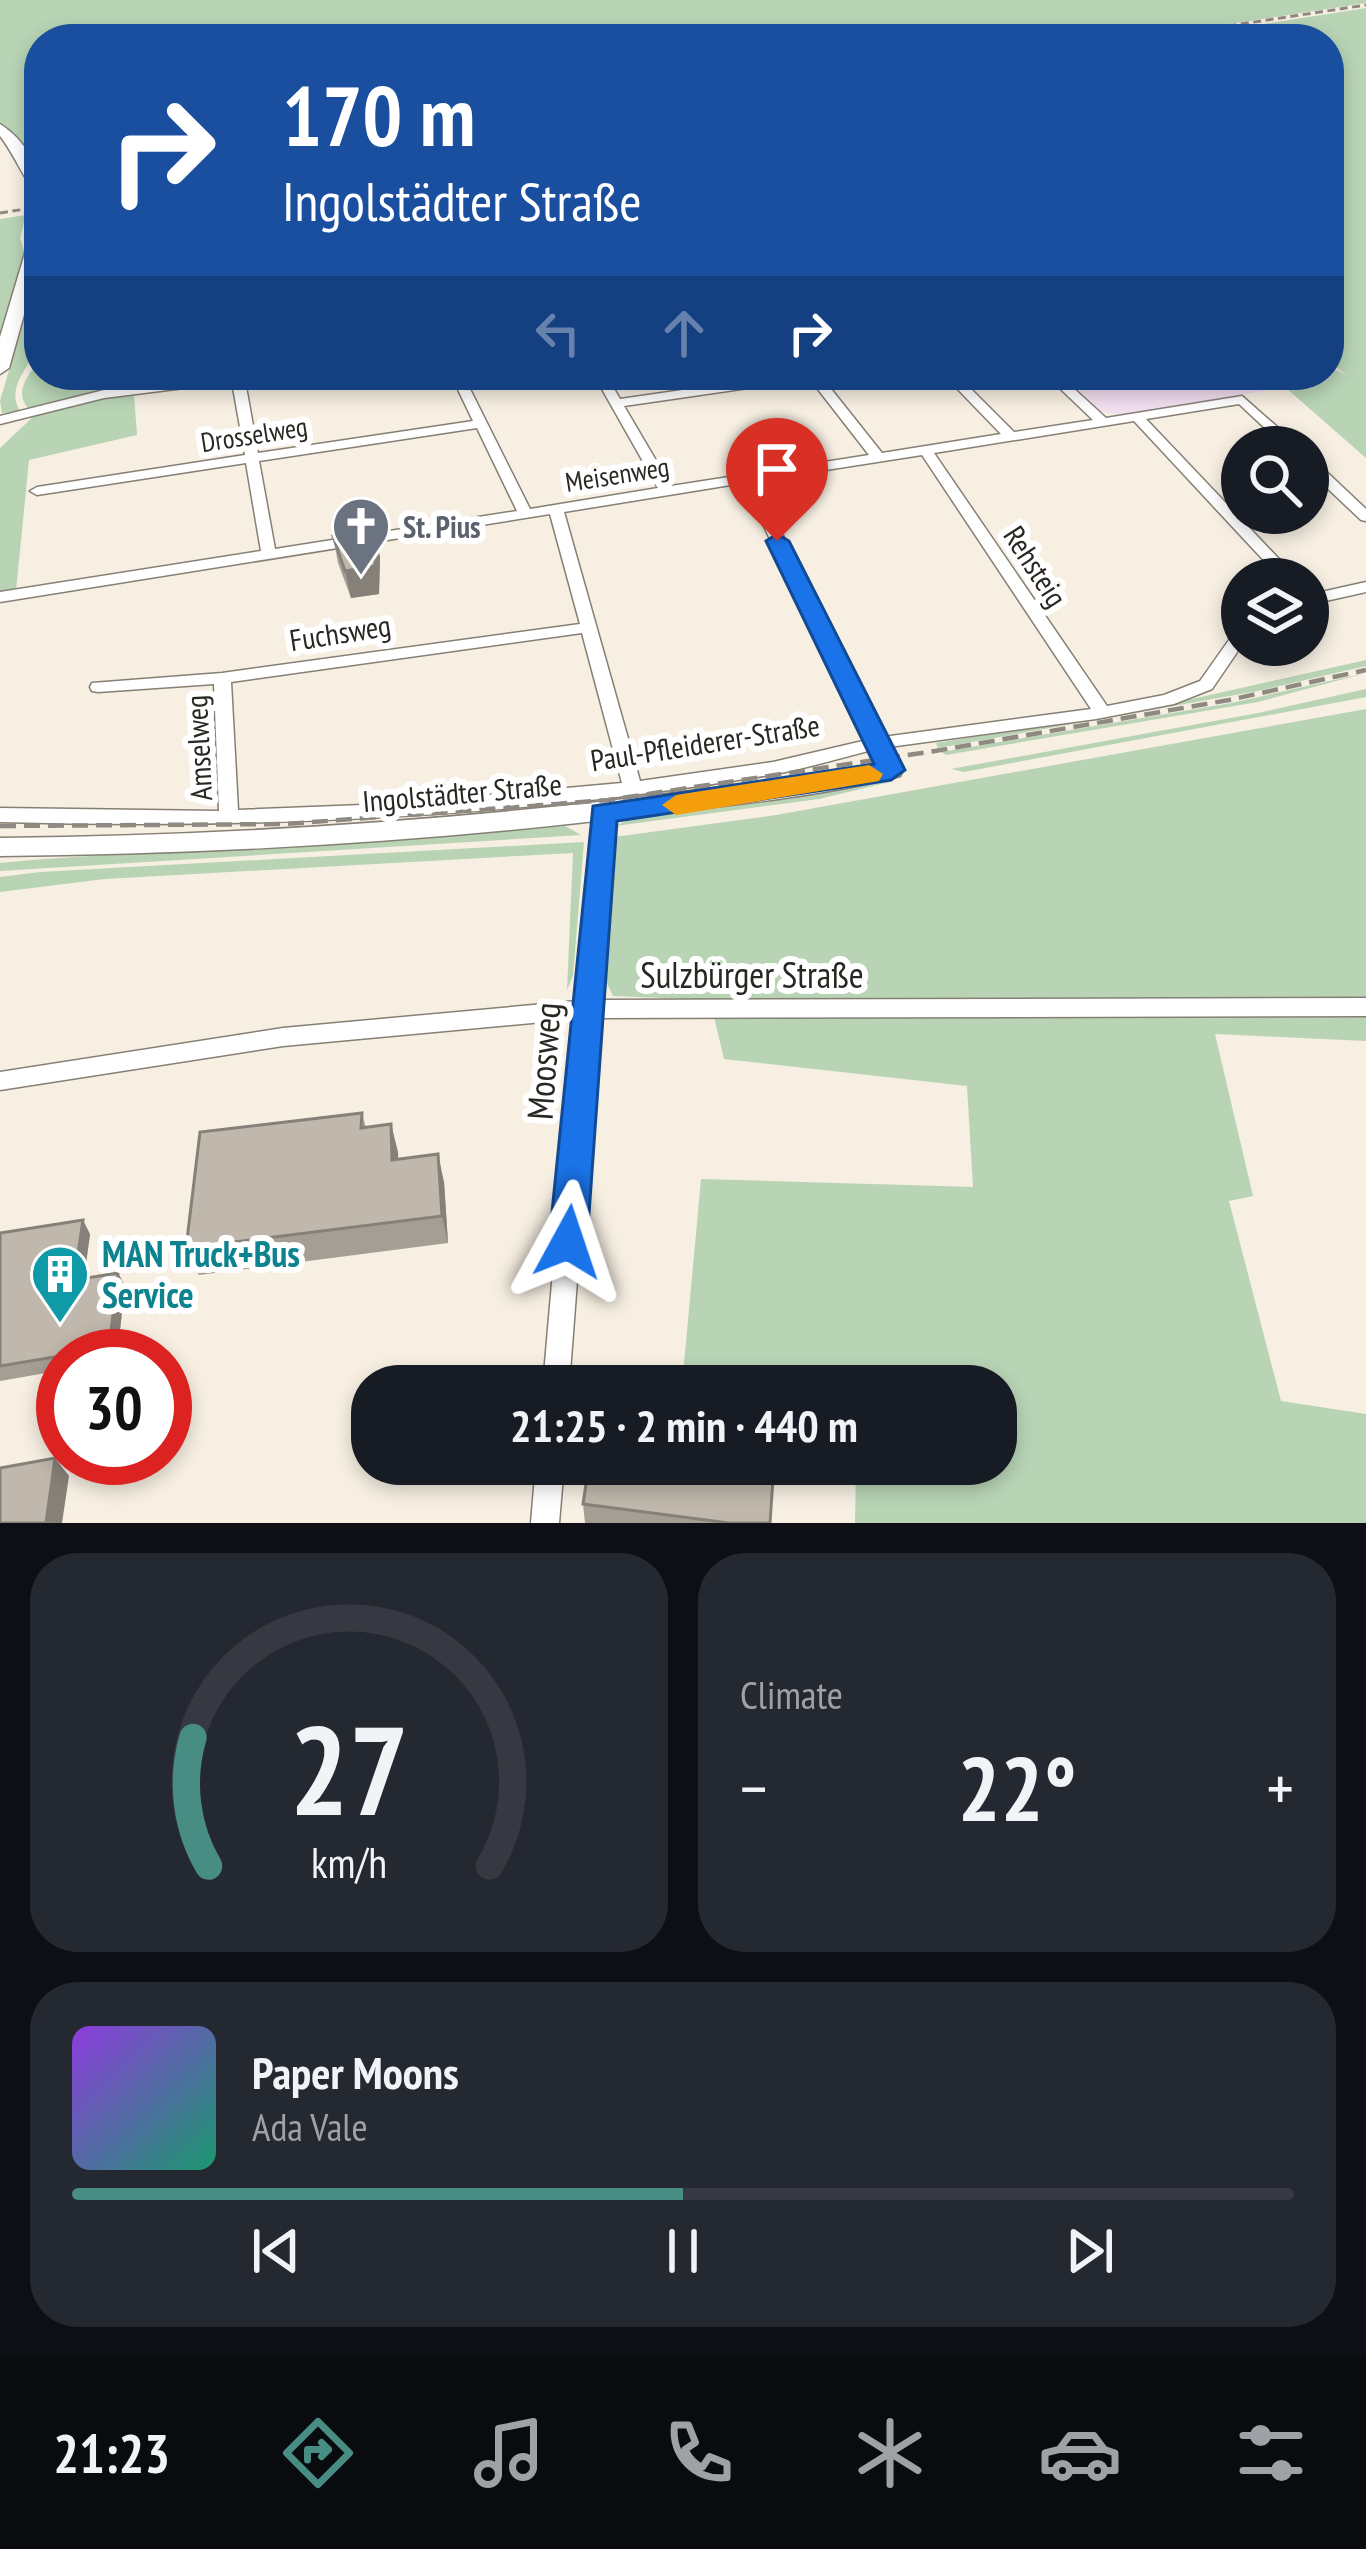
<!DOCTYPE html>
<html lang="en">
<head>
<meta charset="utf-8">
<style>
  :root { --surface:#171b24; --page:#242831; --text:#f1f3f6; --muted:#9ea1a6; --line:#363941; --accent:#488d84 }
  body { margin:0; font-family:"PT Sans Narrow",sans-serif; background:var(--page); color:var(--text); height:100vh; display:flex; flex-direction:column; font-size:45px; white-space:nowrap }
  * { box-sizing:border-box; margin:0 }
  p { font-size:39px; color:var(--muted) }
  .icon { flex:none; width:66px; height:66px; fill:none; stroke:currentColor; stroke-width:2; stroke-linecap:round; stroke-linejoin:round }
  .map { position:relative; height:1523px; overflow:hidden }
  .sheet { display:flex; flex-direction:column; gap:30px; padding:30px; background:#0d0f14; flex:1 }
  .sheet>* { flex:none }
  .guide { position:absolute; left:24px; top:24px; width:1320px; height:366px; border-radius:48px; box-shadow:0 6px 18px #0003; background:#1a4fa0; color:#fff; overflow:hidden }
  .buttons { position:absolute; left:1221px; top:426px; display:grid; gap:24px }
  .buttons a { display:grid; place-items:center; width:108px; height:108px; border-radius:50%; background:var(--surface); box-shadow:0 6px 18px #0003; font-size:60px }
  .speed { position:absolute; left:36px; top:1329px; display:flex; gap:24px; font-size:60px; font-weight:700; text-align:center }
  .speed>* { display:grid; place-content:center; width:156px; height:156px; border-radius:50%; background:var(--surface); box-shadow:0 6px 18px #0003; line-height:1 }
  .speed .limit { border:18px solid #d22; background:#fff; color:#111 }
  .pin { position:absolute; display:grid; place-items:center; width:102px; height:102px; color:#fff; margin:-123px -51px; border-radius:50% 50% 50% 0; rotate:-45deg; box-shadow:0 0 12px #0007 }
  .pin .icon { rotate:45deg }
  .me { position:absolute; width:132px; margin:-66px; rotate:5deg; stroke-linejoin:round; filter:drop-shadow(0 0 9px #0008) }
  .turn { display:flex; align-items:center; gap:42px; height:252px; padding:0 60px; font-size:54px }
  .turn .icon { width:156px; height:156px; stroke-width:2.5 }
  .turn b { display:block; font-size:84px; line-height:102px }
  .lanes { display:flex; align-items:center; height:114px; padding:0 60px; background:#0003; justify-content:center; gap:60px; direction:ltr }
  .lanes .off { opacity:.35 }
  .big { font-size:90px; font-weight:600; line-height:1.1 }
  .sheet .card { flex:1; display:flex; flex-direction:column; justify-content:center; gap:18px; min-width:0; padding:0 42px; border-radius:48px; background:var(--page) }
  .sheet .dial { align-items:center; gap:0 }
  .dial svg { height:312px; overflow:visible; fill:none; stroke:var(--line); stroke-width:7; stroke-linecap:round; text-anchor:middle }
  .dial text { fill:var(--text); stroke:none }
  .song { display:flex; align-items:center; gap:36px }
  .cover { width:144px; height:144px; border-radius:18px; background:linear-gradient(135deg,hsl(270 70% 55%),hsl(160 70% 35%)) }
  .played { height:12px; border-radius:6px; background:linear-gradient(90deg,var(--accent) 50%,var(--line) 50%) }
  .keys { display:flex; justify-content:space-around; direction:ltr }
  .heat { display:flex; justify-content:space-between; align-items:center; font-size:66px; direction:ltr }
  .sheet .tiles { flex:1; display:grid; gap:30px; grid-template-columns:1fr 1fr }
  .card:last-child { grid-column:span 2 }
  .trip { position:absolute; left:351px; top:1365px; width:666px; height:120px; border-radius:48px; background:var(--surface); box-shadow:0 6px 18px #0003; font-weight:600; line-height:120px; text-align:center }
  .tab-bar { display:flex; height:192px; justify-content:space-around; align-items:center; background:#090b0e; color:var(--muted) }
  .tab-bar .icon { width:84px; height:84px }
  .tab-bar .on { color:var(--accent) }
  .tab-bar b { font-size:54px; color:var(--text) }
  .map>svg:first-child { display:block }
  .education { fill:#f2dff0 }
  .green { fill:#b8d4b5 }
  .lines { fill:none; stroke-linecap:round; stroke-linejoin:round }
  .minor-casing { stroke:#867f74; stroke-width:3 }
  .tertiary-casing { stroke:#867f74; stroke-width:3 }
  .secondary-casing { stroke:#867f74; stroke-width:3 }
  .minor { fill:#fff; fill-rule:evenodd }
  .tertiary { fill:#fff; fill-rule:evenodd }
  .secondary { fill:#fff; fill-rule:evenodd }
  .rail-far1 { stroke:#8e8981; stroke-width:3; stroke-dasharray:8 4.5; stroke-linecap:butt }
  .rail { stroke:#8e8981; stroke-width:4.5; stroke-dasharray:16 8; stroke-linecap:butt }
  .wall { fill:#a59e94 }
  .shaded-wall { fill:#868178 }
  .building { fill:#c0b8ac; stroke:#868178; stroke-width:3 }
  .route { fill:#1a73e8; stroke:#114b97; stroke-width:3 }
  .slow { fill:#f59e0b }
  .labels { text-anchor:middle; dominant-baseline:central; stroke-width:12; stroke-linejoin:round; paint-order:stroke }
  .far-street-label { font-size:27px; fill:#2a2723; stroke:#fff }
  .worship-label { font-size:30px; font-weight:bold; fill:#5b616d; stroke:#fff; text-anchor:start }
  .street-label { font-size:30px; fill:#2a2723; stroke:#fff }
  .near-street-label { font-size:36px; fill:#2a2723; stroke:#fff }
  .near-culture-label { font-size:36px; font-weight:bold; fill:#0d838f; stroke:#fff; text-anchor:start }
</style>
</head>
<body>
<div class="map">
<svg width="1366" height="1523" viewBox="0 0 1366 1523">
  <rect width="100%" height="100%" fill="#f7efe2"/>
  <polygon class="education" points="1329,362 1349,377 1118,415 1100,411 1061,375 1329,375"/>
  <g class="green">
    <polygon points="0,0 1366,0 1366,3 1131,39 39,39 39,171 22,143 0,122"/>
    <polygon points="1366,8 1366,458 1286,388 1333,378 1258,390 1237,375 1329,375 1329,366 1348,376 1329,362 1329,39 1167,39"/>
    <polygon points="26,215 20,238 25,254 0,334 0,219"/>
    <path d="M39,268V339L24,341L39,342V347C27,368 5,390 21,412L2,413L0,401Z"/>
    <path d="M39,359V375H113L111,397L134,394L137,435L29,460L16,591L0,592V448L35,415C11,395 25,381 39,359Z"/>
    <polygon points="1366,660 1366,666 1258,691 938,748 936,743 1152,708"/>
    <polygon points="1366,673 1258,702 946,755 941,752 1231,703"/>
    <polygon points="1366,689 1366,697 964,772 951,769 1258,713"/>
    <polygon points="1366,709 1366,1041 1215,1034 1253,1196 1229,1201 1281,1401 1366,1414 1366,1523 855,1523 856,1464 996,1464 996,1386 682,1386 701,1179 973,1187 967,1086 724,1059 710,1000 613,996 603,975 614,837 776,815"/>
    <polygon points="894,781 819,799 615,826 635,817"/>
    <polygon points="565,826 581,835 0,871 0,863 44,859"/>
    <polygon points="584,842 573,976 567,990 573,853 105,879 0,892 0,877 40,872"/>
  </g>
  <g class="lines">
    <defs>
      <g id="minor">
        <path d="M229,375H266L245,381L258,453L473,421L451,375H463L530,509L658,488L594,375H606L620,399L787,375H820L882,453L1001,434L944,375H957L1014,432L1093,420L1046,375H1059L1106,418L1242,396L1300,447H1285L1239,404L1146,419L1298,579H1281L1134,421L934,453L1107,706L1164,695L1200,681L1236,630L1242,628V645L1212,689L1174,704L1096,719L889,747L900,770L891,776L885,774L872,750C840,758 808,768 775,774C519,818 259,829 0,822V808L219,811L214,684L98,692L92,691L90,687L92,683L222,673L580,624L550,514L0,602V592L261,551L246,463L37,495L30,491L37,487L245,455L232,382L104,398L0,424V416L104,390ZM810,379L869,455L671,486L624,406ZM477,428L517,511L275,549L259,461ZM922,455L1091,709L883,737L756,481ZM743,483L867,740L773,762L640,781L564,512ZM582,633L622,783L388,804L238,810L231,682Z"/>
        <polygon points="1308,458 1313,459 1366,509 1366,521 1361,520 1308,470"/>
        <polygon points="1366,582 1366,592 1308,605 1308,595"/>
        <polygon points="603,806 612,813 598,1000 1366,998 1366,1016 597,1018 569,1386 543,1386 575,1019 283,1046 0,1090 0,1072 283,1028 577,1001 594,813"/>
        <polygon points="536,1464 564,1464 559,1523 531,1523"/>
      </g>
      <path id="tertiary" d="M891,762L900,764L903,770L900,776C821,797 719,806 638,816C426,842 214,854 0,856V838C300,835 595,810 891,762Z"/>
      <g id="secondary">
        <path d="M0,124C26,141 39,165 39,196C28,188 14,153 0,136Z"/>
        <polygon points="39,228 39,261 9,368 0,374 0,337 31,233"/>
      </g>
    </defs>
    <use href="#minor" class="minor-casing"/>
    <use href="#tertiary" class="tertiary-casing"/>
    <use href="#secondary" class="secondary-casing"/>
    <use href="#minor" class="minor"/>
    <use href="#tertiary" class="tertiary"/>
    <use href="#secondary" class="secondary"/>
    <g class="rail-far1">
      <polyline points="1142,39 1366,5"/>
      <polyline points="0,213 39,207"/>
    </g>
    <polyline class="rail" points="0,826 286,824 608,800 935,751 1229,700 1366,670"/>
  </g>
  <g class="wall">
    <polygon points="333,536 380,557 379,594 351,598 338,563"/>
    <polygon points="362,1113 366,1128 391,1124 398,1159 444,1182 448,1243 199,1275 186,1248"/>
    <polygon points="0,1233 90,1234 84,1278 118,1273 125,1286 117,1356 63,1356 63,1370 0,1381"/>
    <polygon points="583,1504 770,1523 585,1523"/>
  </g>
  <g class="shaded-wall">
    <polygon points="375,530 380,557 379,594 351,598 345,571"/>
    <polygon points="391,1124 398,1152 399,1188 392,1160"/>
    <polygon points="438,1154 444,1182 448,1243 442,1216"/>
    <polygon points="83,1220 90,1234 82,1293 74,1280"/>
    <polygon points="118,1273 125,1286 117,1356 114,1356 109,1348"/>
    <polygon points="55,1458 69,1476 62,1523 46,1523"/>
  </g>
  <g class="building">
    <polygon points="375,530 375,566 345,571 333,536"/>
    <polygon points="362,1113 361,1128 391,1124 392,1160 438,1154 442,1216 186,1248 200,1132"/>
    <polygon points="83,1220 74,1280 118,1273 109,1348 0,1366 0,1233"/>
    <polygon points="55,1458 46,1523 0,1523 0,1468"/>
    <polygon points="589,1464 774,1464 770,1523 729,1523 583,1504"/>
  </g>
  <polygon class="route" points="777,534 789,541 905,770 891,780 617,821 587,1242 582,1255 568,1260 555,1255 549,1242 593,806 874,764 766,541"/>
  <polygon class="slow" points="869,765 883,774 879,781 676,815 662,805 676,795"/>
  <defs>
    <symbol id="church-pin" viewBox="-11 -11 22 30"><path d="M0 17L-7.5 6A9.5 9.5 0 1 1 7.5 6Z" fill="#6b7280" stroke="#fff"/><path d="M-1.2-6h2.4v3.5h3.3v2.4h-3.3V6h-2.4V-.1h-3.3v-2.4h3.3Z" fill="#fff"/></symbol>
    <symbol id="building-pin" viewBox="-11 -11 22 30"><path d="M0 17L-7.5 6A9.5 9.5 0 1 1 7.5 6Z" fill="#0f9aa8" stroke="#fff"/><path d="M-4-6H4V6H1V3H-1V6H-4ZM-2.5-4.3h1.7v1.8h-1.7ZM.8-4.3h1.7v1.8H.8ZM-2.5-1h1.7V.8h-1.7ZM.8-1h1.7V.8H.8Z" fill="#fff"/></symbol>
  </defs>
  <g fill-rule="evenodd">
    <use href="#church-pin" x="328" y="493" width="66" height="90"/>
    <use href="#building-pin" x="27" y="1241" width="66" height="90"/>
  </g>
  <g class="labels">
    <g class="far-street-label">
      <text transform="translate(254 434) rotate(-9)">Drosselweg</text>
      <text transform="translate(617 474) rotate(-9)">Meisenweg</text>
    </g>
    <g class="worship-label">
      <text x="403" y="526">St. Pius</text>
    </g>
    <g class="street-label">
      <text transform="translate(1036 566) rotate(57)">Rehsteig</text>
      <text transform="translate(340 632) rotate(-9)">Fuchsweg</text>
      <text transform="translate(705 742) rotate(-9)">Paul-Pfleiderer-Straße</text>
      <text transform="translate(198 748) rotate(-93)">Amselweg</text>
      <text transform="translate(462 792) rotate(-5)">Ingolstädter Straße</text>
    </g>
    <g class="near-street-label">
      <text x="752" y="974">Sulzbürger Straße</text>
      <text transform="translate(543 1061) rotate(-86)">Moosweg</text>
    </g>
    <g class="near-culture-label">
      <text x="102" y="1253">MAN Truck+Bus<tspan x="102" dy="41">Service</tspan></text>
    </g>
  </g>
</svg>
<div class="buttons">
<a><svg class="icon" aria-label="search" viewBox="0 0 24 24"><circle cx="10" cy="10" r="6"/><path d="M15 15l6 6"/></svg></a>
<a><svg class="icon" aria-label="layers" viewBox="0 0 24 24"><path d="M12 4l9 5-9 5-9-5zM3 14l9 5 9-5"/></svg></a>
</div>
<div class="speed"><div class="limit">30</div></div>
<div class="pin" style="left:777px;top:541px;background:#d93025"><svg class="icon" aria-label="arrive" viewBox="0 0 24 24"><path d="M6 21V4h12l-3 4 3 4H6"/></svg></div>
<svg class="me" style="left:568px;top:1242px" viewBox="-20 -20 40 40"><path d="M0-17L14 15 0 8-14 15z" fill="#1a73e8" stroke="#fff" stroke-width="4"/></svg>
<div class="trip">21:25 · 2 min · 440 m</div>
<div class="guide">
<div class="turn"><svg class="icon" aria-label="right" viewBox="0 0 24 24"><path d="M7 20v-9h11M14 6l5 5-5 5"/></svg><div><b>170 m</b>Ingolstädter Straße</div></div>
<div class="lanes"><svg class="icon off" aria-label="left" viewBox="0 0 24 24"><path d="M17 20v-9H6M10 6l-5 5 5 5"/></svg><svg class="icon off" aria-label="ahead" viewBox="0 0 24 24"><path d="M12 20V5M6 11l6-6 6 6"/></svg><svg class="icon" aria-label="right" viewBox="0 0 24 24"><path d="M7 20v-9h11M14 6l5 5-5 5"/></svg></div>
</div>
</div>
<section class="sheet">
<div class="tiles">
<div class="card dial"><svg viewBox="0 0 100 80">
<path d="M14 69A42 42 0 1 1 86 69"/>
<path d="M14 69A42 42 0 0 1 10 36" stroke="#488d84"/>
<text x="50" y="56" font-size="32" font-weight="700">27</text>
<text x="50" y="72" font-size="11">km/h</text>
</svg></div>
<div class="card"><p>Climate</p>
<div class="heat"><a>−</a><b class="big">22°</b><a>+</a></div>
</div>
<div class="card">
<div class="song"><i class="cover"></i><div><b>Paper Moons</b><p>Ada Vale</p></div></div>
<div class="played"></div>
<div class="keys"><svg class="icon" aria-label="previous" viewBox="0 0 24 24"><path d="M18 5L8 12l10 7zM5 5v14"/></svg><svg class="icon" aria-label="pause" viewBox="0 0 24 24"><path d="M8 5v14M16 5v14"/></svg><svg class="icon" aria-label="next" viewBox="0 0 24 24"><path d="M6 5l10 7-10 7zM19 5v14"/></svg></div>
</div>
</div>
</section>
<nav class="tab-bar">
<b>21:23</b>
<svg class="icon on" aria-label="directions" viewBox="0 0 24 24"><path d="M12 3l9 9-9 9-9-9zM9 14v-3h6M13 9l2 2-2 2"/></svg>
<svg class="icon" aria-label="music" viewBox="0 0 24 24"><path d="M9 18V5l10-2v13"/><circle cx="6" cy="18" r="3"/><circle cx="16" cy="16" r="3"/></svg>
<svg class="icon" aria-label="phone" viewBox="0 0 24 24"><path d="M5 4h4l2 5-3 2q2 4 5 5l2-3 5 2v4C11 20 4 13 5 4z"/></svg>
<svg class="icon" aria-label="climate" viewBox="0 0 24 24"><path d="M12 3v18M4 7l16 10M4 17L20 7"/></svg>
<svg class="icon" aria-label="car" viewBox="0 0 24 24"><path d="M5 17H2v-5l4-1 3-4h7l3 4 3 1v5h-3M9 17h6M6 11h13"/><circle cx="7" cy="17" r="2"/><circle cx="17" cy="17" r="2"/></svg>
<svg class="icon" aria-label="filters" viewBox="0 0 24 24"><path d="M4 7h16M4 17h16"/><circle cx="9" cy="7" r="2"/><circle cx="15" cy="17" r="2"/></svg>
</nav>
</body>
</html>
